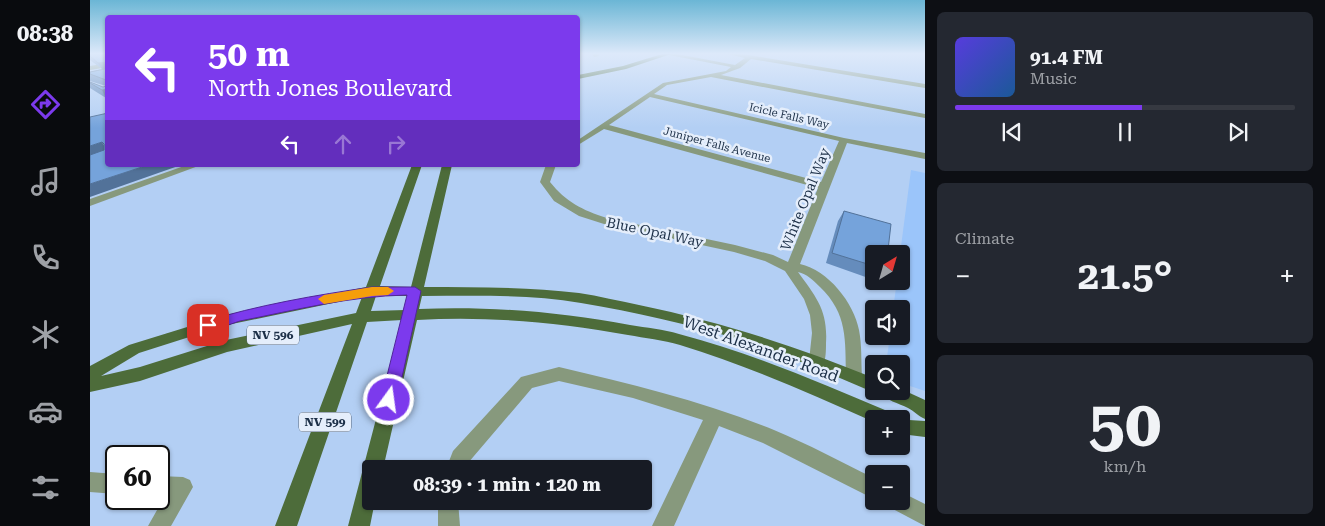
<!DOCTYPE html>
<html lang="en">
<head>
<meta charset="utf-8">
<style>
  :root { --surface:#171b24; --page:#242831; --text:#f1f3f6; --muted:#9ea1a6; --line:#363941; --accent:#7c3aed }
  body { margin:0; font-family:"Roboto Serif",serif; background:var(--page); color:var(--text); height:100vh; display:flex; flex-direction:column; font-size:19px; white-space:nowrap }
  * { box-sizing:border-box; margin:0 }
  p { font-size:16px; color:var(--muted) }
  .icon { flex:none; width:28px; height:28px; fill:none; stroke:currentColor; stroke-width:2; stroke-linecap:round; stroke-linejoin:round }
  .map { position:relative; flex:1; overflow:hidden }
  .sheet { display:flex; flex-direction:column; gap:12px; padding:12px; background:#0d0f14; width:400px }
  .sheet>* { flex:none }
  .top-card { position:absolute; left:15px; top:15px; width:475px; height:152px; border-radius:5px; box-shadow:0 1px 4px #0004; background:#7c3aed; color:#fff; overflow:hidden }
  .needle { width:32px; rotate:37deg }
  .buttons { position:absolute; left:775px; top:245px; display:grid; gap:10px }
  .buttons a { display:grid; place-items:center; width:45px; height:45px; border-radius:5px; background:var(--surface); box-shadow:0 1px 4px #0004; font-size:25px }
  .speed { position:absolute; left:15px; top:445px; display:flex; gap:10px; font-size:25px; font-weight:700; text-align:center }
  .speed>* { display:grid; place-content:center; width:65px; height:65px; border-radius:50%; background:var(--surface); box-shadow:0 1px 4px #0004; line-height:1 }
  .speed .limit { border:2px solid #111; border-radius:8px; background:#fff; color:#111 }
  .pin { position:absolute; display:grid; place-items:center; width:42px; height:42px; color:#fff; margin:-21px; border-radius:10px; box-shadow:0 2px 8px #0006 }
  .me { position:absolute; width:55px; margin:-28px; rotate:14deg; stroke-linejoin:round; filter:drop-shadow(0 0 4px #0008) }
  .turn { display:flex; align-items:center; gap:18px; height:105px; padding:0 20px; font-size:22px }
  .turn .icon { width:65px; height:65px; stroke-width:2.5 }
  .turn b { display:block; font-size:35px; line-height:42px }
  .lanes { display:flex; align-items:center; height:48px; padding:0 20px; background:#0003; justify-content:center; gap:25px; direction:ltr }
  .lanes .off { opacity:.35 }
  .big { font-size:38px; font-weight:700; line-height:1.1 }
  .sheet .card { flex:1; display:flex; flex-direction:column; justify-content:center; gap:8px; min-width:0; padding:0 18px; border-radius:8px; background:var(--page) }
  .sheet .dial { align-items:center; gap:0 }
  .dial b { font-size:65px; line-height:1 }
  .song { display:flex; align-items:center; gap:15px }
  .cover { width:60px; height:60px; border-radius:8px; background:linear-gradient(135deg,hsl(250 70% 55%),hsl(210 70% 35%)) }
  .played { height:5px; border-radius:2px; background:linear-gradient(90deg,var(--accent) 55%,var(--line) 55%) }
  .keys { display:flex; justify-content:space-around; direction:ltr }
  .heat { display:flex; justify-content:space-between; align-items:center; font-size:28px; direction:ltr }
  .trip { position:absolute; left:272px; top:460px; width:290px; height:50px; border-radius:5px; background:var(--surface); box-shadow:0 1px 4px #0004; font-weight:700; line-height:50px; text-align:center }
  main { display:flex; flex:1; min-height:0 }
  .menu { display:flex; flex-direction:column; width:90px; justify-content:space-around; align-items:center; background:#090b0e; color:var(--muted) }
  .menu .icon { width:35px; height:35px }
  .menu .on { color:var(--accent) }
  .menu b { font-size:22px; color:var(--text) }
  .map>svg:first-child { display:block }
  .built { fill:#9bc5fa }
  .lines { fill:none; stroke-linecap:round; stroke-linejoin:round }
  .minor { fill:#87997d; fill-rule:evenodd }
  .major { fill:#4d6c3a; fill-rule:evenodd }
  .wall { fill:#658cbc }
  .shaded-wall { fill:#527299 }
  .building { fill:#75a3db; stroke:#527299 }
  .route { fill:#7c3aed; stroke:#51269a }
  .slow { fill:#f59e0b }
  .labels { text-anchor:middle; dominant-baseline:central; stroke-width:5; stroke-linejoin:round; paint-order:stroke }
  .far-street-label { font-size:11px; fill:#1c2f47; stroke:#e5eefb }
  .shield { fill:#e5eefb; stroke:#58687d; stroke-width:1 }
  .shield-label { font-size:12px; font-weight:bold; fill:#1c2f47 }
  .street-label { font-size:14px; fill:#1c2f47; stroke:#e5eefb }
  .near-street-label { font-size:16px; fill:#1c2f47; stroke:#e5eefb }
</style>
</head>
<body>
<main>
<nav class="menu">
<b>08:38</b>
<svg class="icon on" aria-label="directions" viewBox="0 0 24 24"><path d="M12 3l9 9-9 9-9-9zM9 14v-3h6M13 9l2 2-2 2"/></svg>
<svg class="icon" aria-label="music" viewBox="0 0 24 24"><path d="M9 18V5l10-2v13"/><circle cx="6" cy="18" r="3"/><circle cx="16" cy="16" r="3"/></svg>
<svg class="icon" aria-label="phone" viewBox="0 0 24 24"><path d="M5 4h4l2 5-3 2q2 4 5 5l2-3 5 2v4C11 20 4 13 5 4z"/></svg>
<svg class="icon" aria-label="climate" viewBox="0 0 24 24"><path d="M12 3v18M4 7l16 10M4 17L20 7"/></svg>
<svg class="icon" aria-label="car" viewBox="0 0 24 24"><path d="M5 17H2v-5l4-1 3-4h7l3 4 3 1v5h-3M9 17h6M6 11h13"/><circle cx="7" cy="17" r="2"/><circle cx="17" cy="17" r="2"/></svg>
<svg class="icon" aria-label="filters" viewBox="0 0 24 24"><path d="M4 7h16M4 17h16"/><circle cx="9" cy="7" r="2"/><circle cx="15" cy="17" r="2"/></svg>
</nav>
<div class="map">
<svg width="835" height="526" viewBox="0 0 835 526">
  <rect width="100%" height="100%" fill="#b3cff4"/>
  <polygon class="built" points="821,170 835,173 835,391 811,383 811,364 796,364 800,336 811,336 811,309 803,309 807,281 811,281 810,254"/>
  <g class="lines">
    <g class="minor">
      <polygon points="502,54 508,54 509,56 504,57"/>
      <path d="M574,54H587L645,65L655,58L638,54H652L835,84V88L661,59L650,68L631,75L835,114V118L621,77L577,85L564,94L754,138L835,153V159L757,143L710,264C738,270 764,303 769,330C772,345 771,361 772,376L770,381L764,383L758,381L756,376C755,340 758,314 730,287C723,280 717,274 708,272C726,297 738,310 736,343C736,350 736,359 733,365L727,367L721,365L719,361L722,333L720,315L714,299L695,271L675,261L644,252L514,224L489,216L464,201L450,182L456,165H466L460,182C476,202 492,210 517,218L645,245L683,255L698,262L728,188L514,129L488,145V140L573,83L636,71L641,67ZM560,97L749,141L731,182L519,125Z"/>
      <polygon points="18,63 18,67 0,70 0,66"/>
      <polygon points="97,165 111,165 0,206 0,199"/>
      <path d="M469,367C542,384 615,402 684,430C718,444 751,462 784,478V499L673,443L629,426L584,526H562L613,420L543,398L469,381L442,388L378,463L376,469H356L363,451L431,377Z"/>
      <polygon points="0,472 26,474 26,494 0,492"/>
      <polygon points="69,476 93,477 100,480 103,487 81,526 58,526 75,496 69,496"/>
      <polygon points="811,492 835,504 835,526 801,508 798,501 811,501"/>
      <polygon points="348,501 368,501 370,526 348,526"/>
    </g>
    <g class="major">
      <polygon points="572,54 581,54 536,69 488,79 488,75 533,66"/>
      <path d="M322,165H332L290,286L321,287L352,165H362L334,287C386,287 438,287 489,293C509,296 529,301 549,305C631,322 706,346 784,378V391H786L778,390C736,372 694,354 651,340C599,324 544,312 491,303C439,294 385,296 332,296L329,309C400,306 471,312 540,325C557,328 573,329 589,334C662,353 733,384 802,413L805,419H784V422C721,394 656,365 590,345C573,340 555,338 538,335C468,322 397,316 327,320L293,469H281V501H285L280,526H258L312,320L277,322L207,526H185L262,324L137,352L50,381L0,392V366L39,345L136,315L276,287ZM286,296H318L315,310L281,311ZM272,297L266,313L136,340L50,367L11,376L49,353L137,325Z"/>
      <path d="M811,389L835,400V419C828,416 824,411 818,408C809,403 795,401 791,391H811Z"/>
      <polygon points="811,417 819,420 835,421 835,437 811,434 811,419 806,419"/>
    </g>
  </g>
  <g class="wall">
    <polygon points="0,54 18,54 18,97 16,98 0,88 0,82 13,87 16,86 0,81 0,72 12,69 0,60"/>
    <polygon points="754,211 798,250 796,254 784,254 784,280 736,263 748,221"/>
  </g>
  <g class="shaded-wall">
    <polygon points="16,62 18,69 12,69 8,63"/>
    <polygon points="18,89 18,97 16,98 12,90"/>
    <polygon points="12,142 17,151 0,157 0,146"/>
    <polygon points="58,165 91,165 0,197 0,184"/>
  </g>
  <g class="building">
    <polygon points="0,54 18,54 18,89 12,90 0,83 0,82 13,87 16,86 16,80 0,74 0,72 15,69 16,62 8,63 0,56"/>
    <polygon points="18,113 18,165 58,165 0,184 0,155 14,150 14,144 12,142 0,146 0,117"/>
    <polygon points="754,211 801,224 798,250 796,250 795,254 784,254 784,266 742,253"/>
  </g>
  <linearGradient id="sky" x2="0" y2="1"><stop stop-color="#6bb6d5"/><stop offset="0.42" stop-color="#dde9fa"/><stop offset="1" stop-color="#dde9fa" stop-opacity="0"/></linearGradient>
  <rect width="835" height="128" fill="url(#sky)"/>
  <path class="route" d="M282,287H325L331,291L307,400L305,405L299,407L294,405L291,400L317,295C260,296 206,310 150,321C140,324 123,332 113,329L111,325L113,322C168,305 226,295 282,287Z"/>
  <polygon class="slow" points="282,287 298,287 304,291 298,295 282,296 234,304 228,299 234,295"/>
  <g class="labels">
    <g class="far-street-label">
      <text transform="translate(699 116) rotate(13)">Icicle Falls Way</text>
      <text transform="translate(627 145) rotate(15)">Juniper Falls Avenue</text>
    </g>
    <g class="shield">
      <rect x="157" y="325.5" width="52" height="19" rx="4"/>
      <rect x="209" y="412.5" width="52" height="19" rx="4"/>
    </g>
    <g class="shield-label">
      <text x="183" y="335">NV 596</text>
      <text x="235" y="422">NV 599</text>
    </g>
    <g class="street-label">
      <text transform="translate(715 199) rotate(-68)">White Opal Way</text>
      <text transform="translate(565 232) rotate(12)">Blue Opal Way</text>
    </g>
    <g class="near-street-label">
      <text transform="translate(671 349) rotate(20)">West Alexander Road</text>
    </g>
  </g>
</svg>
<div class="buttons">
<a><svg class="needle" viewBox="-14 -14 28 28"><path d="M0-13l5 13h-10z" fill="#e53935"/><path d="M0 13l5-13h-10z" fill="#9ea1a6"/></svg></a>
<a><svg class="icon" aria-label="sound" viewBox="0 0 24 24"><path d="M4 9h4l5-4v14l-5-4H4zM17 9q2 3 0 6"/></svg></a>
<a><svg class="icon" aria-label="search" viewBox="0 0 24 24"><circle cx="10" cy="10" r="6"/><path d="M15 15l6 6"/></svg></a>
<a>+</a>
<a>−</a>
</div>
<div class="speed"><div class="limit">60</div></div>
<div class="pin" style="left:118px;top:325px;background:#d93025"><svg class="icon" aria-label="arrive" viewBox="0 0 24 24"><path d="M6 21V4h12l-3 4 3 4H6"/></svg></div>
<svg class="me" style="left:299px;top:400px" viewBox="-20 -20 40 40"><circle r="17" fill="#7c3aed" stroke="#fff" stroke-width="3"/><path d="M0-11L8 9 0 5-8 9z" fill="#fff"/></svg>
<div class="trip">08:39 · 1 min · 120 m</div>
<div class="top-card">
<div class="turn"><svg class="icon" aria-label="left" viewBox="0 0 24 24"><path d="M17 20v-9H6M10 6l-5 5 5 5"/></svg><div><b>50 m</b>North Jones Boulevard</div></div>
<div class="lanes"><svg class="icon" aria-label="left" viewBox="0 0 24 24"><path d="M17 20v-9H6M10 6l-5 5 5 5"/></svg><svg class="icon off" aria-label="ahead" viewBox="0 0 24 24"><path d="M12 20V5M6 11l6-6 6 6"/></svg><svg class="icon off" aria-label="right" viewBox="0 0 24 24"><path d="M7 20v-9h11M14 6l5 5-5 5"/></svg></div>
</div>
</div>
<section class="sheet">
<div class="card">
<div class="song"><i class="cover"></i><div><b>91.4 FM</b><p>Music</p></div></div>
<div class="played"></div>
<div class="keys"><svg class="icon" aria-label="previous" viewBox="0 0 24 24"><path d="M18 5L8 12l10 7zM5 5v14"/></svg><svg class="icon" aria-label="pause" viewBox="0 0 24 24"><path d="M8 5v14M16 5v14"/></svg><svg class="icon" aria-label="next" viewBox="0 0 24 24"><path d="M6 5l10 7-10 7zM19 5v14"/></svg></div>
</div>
<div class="card"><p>Climate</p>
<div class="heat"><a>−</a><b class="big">21.5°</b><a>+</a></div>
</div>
<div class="card dial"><b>50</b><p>km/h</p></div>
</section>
</main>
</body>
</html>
